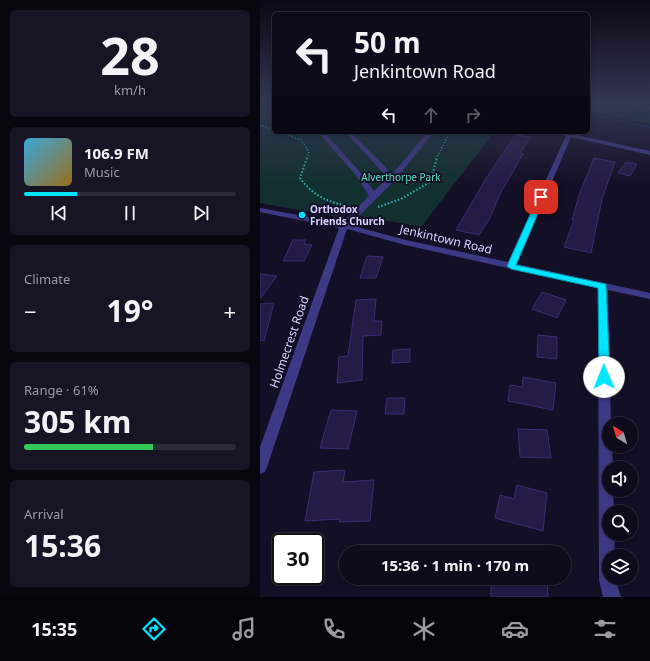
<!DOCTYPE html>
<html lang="en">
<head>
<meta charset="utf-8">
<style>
  :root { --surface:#0e0b1c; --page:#171425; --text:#f1f3f6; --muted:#9b9ba3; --line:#2e2b3b; --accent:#00e5ff }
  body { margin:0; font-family:"Noto Sans",sans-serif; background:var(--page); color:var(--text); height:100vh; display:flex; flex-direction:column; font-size:15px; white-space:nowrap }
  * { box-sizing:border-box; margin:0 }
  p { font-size:13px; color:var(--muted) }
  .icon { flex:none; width:22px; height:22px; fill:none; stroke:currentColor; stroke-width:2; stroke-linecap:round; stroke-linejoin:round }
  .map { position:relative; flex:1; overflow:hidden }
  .details { display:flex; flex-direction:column; gap:10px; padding:10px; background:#08060f; width:260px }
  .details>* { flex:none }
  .top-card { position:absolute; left:12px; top:12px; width:318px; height:122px; border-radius:6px; box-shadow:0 2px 6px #0003,0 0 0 1px var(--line); background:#0e0b1c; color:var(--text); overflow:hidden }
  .needle { width:26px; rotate:322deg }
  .buttons { position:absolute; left:342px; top:417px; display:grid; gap:8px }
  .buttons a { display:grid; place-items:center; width:36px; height:36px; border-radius:50%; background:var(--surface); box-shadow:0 2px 6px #0003,0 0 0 1px var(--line); font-size:20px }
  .speed { position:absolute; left:12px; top:533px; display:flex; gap:8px; font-size:20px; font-weight:700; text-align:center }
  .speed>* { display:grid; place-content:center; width:52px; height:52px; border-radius:50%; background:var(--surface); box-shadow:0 2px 6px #0003,0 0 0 1px var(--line); line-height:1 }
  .speed .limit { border:2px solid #111; border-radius:6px; background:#fff; color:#111 }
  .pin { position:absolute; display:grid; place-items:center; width:34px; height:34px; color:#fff; margin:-17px; border-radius:8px; box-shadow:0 2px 6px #0006 }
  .me { position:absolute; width:44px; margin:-22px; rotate:359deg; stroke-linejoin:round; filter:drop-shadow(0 0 3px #0008) }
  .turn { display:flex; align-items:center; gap:14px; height:84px; padding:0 16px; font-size:18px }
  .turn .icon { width:52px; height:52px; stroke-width:2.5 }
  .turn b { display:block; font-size:28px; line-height:34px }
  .lanes { display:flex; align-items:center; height:38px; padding:0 16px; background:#0003; justify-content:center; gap:20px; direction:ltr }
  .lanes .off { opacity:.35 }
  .big { font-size:30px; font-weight:700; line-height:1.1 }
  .details .widget { flex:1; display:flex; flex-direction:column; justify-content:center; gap:6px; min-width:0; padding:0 14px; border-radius:6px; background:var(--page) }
  .details .dial { align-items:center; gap:0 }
  .dial b { font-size:52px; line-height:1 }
  .song { display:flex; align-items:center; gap:12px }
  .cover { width:48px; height:48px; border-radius:6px; background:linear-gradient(135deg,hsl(200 70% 55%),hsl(40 70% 35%)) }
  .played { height:4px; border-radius:2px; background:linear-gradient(90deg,var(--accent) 25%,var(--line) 25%) }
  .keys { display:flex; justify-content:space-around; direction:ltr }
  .heat { display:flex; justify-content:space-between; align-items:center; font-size:22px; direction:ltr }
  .charge { height:6px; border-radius:3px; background:linear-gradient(90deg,#34c759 61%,var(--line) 0) }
  .trip { position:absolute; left:79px; top:545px; width:232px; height:40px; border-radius:20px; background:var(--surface); box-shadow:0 2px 6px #0003,0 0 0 1px var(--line); font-weight:700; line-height:40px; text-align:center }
  .tabs { display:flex; height:64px; justify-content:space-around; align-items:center; background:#06040b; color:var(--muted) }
  .tabs .icon { width:28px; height:28px }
  .tabs .selected { color:var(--accent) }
  .tabs b { font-size:18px; color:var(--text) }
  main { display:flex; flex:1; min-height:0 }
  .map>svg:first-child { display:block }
  .green { fill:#12302f }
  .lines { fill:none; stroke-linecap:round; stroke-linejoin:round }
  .stream { stroke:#0a1f44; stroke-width:2.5 }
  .building { fill:#241b47; stroke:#3b2d73 }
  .path-far1 { stroke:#2fb8b0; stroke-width:1.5; stroke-dasharray:1 2; stroke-linecap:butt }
  .path { stroke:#2fb8b0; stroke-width:2; stroke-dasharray:1.5 2; stroke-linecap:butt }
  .minor { fill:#3d3a85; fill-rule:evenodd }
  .route { fill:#00e5ff; stroke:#0095a6 }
  .poi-dot { fill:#00e5ff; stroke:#130f26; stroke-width:1.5 }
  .labels { text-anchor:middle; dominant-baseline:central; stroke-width:4; stroke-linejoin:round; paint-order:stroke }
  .far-park-label { font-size:10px; fill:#5fe0c0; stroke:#130f26 }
  .far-poi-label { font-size:10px; font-weight:bold; fill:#d9d4ff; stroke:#130f26; text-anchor:start }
  .street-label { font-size:12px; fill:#d9d4ff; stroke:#130f26 }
</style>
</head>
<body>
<main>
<section class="details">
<div class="widget dial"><b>28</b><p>km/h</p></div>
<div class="widget">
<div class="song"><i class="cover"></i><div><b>106.9 FM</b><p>Music</p></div></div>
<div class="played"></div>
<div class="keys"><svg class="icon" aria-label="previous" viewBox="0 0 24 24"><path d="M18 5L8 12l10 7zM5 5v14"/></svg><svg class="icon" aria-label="pause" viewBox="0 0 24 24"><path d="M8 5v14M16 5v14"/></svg><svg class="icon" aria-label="next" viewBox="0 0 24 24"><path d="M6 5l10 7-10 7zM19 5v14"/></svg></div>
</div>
<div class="widget"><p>Climate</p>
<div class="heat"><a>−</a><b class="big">19°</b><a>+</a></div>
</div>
<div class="widget"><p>Range · 61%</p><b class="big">305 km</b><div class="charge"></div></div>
<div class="widget"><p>Arrival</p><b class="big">15:36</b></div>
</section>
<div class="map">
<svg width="390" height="597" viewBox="0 0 390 597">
  <rect width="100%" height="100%" fill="#130f26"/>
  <g class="green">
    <polygon points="0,101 14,101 14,132 234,132 161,227 89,214 78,217 0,203"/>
    <polygon points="328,101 390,101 390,124 328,111"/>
  </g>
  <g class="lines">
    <polyline class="stream" points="328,114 390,127"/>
  </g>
  <g class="building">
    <polygon points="255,135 271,137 260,153 263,154 240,194 230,218 219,235 196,230 225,180"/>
    <polygon points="334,158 355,162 342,199 331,253 304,247 314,220 312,220 319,195"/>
    <polygon points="366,162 377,164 370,176 358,173"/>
    <polygon points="33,240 46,240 44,244 52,245 44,261 23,261"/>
    <polygon points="107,256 123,257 116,278 100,278"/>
    <polygon points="0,274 17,276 0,299"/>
    <polygon points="282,292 306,300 297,318 272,309"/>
    <polygon points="116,299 114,321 122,321 121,335 103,336 102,380 77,383 79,357 88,356 96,300"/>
    <polygon points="14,303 4,341 0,340 0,304"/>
    <polygon points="278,335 297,337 297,359 277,357"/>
    <polygon points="150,349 150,362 132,363 133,350"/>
    <polygon points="263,377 296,383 293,410 248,401 250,385 262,387"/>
    <polygon points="127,398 145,398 144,414 125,414"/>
    <polygon points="71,410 97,411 88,449 60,448"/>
    <polygon points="258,429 287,430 291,458 260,457"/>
    <polygon points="85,470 83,482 114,480 110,521 79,522 80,519 45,521 54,472"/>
    <polygon points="257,485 287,493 283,531 235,518 240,495 254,499"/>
    <polygon points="231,578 287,578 288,597 231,597"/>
  </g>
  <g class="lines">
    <g class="path-far1">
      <polyline points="353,101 390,108"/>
      <polyline points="0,125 14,130"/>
      <polyline points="21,132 41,140 49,152 46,159"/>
      <polyline points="176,159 190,132"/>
    </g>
    <g class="path">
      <path d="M47,158L40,178C52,195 69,203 89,206"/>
      <polyline points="118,207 141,199 170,182 177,158"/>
    </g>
    <polygon class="minor" points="58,132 64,132 100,172 114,191 128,178 85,132 91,132 132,174 168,132 174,132 135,180 90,225 146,240 248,262 306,136 293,132 304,132 390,151 390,155 311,137 257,264 390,293 390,299 348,290 351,424 349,424 349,446 352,446 353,468 349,468 349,490 353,490 354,512 349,512 349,534 354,534 355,556 349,556 349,578 355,578 361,597 343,597 339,580 338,288 145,245 87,229 7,467 5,472 0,474 0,447 79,228 0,212 0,208 82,223 109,196 95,174"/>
  </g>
  <linearGradient id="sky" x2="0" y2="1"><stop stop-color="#0a0815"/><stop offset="0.55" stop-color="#333752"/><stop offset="1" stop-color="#333752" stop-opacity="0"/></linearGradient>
  <rect width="390" height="184" fill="url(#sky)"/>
  <polygon class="route" points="281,195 285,197 256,265 346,284 350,377 348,380 340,380 339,377 338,288 251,269 247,266 278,197"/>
  <circle class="poi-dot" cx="42" cy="215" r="4"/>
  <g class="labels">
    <g class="far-park-label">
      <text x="141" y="177">Alverthorpe Park</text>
    </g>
    <g class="far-poi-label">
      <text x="50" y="209">Orthodox<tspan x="50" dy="12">Friends Church</tspan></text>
    </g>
    <g class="street-label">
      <text transform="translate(186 239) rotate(13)">Jenkintown Road</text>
      <text transform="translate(29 342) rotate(-71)">Holmecrest Road</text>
    </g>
  </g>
</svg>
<div class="buttons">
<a><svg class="needle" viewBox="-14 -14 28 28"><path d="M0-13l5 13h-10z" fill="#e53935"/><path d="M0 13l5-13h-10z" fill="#9b9ba3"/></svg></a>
<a><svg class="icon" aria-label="sound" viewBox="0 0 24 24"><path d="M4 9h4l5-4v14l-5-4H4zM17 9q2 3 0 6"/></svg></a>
<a><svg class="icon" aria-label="search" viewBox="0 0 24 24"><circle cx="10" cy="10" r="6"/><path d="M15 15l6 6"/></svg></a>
<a><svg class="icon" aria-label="layers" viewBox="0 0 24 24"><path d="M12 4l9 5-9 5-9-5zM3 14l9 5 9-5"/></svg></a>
</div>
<div class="speed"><div class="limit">30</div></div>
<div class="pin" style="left:281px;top:197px;background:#d93025"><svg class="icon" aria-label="arrive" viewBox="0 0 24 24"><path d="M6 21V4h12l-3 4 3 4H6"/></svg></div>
<svg class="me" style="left:344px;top:377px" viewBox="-20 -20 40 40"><circle r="19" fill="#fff"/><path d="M0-13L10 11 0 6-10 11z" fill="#00e5ff"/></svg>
<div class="trip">15:36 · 1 min · 170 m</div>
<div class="top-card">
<div class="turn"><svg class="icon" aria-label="left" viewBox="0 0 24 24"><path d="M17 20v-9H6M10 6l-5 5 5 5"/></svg><div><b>50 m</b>Jenkintown Road</div></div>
<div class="lanes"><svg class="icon" aria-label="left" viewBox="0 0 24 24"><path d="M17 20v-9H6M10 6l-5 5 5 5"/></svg><svg class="icon off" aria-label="ahead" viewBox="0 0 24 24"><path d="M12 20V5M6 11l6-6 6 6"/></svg><svg class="icon off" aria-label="right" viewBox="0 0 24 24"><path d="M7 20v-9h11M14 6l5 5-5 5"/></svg></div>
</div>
</div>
</main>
<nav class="tabs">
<b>15:35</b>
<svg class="icon selected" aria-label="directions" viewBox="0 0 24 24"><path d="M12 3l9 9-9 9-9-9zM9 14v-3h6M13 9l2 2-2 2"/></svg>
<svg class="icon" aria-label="music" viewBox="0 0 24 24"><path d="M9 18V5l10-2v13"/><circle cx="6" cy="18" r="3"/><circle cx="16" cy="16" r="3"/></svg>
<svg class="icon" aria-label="phone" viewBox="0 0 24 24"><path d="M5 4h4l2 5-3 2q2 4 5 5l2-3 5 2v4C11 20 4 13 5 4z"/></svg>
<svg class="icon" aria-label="climate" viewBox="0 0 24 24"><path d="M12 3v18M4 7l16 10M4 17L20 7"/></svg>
<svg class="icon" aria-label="car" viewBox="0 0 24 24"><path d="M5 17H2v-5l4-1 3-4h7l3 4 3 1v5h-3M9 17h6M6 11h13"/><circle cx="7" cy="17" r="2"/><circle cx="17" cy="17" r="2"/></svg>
<svg class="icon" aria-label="filters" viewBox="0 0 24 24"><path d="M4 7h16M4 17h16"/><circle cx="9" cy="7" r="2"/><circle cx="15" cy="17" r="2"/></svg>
</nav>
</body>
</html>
